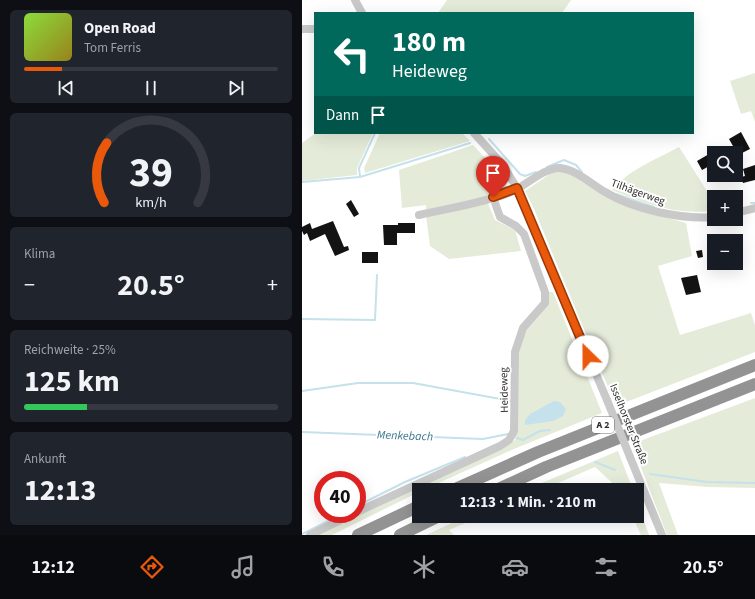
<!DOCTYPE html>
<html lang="de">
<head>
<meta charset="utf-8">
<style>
  :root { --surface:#171b24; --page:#20242c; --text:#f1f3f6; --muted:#9ea1a6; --line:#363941; --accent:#ea580c }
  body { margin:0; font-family:"Source Sans 3",sans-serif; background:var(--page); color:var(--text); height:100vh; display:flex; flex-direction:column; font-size:15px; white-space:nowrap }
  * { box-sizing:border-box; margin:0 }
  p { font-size:13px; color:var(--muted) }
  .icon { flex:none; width:22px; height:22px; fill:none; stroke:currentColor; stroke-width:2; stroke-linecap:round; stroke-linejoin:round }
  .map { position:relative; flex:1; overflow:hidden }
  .drawer { display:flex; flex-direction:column; gap:10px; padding:10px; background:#0d0f14; width:302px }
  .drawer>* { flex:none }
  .banner { position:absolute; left:12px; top:12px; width:380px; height:122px; border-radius:0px; box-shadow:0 4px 16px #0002; background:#00695c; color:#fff; overflow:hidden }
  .controls { position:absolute; left:405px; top:146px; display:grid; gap:8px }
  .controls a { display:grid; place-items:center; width:36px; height:36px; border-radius:0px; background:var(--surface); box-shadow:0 4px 16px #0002; font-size:20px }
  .speed { position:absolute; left:12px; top:471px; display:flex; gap:8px; font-size:20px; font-weight:700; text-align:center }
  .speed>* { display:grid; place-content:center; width:52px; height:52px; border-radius:50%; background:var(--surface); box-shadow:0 4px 16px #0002; line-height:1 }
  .speed .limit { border:6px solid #d22; background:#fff; color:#111 }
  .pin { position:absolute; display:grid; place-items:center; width:34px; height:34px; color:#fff; margin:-41px -17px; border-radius:50% 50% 50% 0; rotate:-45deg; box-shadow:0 0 4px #0007 }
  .pin .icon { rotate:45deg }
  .me { position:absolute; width:44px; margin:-22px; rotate:337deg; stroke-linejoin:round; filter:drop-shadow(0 0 3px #0008) }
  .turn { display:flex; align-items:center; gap:14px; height:84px; padding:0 12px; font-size:18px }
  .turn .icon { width:52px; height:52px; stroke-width:2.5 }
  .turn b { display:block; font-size:28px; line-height:34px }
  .then { display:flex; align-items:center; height:38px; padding:0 12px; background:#0003; gap:8px; font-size:15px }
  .big { font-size:30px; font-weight:700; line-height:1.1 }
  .drawer .tile { flex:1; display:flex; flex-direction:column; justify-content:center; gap:6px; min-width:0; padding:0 14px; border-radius:6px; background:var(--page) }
  .drawer .dial { align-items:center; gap:0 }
  .dial svg { height:104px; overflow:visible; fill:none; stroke:var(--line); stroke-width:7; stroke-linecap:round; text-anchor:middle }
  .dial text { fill:var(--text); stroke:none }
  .song { display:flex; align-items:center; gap:12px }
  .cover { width:48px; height:48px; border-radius:6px; background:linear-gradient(135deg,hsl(90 70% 55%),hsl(50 70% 35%)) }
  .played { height:4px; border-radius:2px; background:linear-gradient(90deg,var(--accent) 15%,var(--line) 15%) }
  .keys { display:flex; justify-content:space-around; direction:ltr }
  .heat { display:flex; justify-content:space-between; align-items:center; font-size:22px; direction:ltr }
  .charge { height:6px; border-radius:3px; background:linear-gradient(90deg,#34c759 25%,var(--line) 0) }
  .trip { position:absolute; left:110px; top:483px; width:232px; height:40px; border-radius:0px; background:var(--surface); box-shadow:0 4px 16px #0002; font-weight:700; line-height:40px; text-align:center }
  .tab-bar { display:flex; height:64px; justify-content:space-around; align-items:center; background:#090b0e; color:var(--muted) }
  .tab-bar .icon { width:28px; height:28px }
  .tab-bar .active { color:var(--accent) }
  .tab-bar b { font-size:18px; color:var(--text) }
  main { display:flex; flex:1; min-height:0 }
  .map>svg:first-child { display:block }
  .green { fill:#e5ebd9 }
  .water { fill:#c5e1eb }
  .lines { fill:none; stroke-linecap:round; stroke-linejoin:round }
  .stream { stroke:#c5e1eb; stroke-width:2 }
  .building { fill:#131313 }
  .minor { stroke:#c9c9c9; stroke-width:8 }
  .highway { stroke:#939393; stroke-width:12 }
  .minor-bridge { stroke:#c9c9c9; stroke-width:8 }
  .route-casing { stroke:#983908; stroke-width:10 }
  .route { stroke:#ea580c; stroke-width:7 }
  .labels { text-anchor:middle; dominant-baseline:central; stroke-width:4; stroke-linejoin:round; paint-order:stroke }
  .shield { fill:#fff; stroke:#6b6b6b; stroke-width:1 }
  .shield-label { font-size:10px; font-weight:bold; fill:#2c2c2c }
  .street-label { font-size:11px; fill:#2c2c2c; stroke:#fff }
  .water-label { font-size:12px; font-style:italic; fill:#3a798e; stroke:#fff }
</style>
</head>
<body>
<main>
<section class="drawer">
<div class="tile">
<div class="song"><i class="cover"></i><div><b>Open Road</b><p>Tom Ferris</p></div></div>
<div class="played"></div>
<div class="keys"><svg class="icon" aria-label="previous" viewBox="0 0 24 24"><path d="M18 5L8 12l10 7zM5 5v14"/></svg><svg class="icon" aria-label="pause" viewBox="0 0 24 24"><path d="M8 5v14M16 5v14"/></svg><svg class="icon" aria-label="next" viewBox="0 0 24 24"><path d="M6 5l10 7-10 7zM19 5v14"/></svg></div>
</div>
<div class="tile dial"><svg viewBox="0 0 100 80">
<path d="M14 69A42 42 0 1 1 86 69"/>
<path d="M14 69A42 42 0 0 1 16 23" stroke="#ea580c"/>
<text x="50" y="56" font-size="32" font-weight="700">39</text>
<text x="50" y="72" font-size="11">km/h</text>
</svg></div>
<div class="tile"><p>Klima</p>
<div class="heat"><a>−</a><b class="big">20.5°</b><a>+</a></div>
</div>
<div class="tile"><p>Reichweite · 25%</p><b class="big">125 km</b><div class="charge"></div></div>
<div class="tile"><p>Ankunft</p><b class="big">12:13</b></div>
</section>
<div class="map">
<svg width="453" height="535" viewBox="0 0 453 535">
  <rect width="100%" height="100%" fill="#fff"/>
  <g class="green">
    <polygon points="145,0 269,0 260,13 136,13"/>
    <polygon points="453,73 453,122 449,111 439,114 428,81"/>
    <polygon points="14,133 71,133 55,168 55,175 0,181 0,143"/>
    <polygon points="78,133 160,133 168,141 63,173 62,168"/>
    <polygon points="171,145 194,170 206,189 200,193 124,210 124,205 100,208 97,170"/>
    <path d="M377,147L412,202V210C378,217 342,203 310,190C326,170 355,159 377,147Z"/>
    <polygon points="255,171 264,171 356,215 384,223 390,256 356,266 378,335 449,313 453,325 453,352 314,406 232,209 223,191 248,174"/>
    <polygon points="185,201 193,220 213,230 219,251 147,259 128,246 124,215"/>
    <polygon points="246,292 251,292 300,413 212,449 121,490 117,490 117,492 30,535 15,535 105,490 199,450 213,440 216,352 224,331 246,306"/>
    <polygon points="453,398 453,488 406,487 357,483 376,535 365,535 330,444"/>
    <polygon points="316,451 331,490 318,490 293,467 240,490 223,490"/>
    <polygon points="335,501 347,535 339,535 330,516 335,516"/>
    <polygon points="165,516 180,516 147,530 152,535 124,535"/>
  </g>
  <polygon class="water" points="252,401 258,402 264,409 261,416 251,421 223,425 223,420 228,414"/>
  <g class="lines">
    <g class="stream">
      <polyline points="187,139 218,174 223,176 234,172"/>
      <polyline points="245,167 262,160 274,165 280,172"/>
      <polyline points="58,177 57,168 73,133"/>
      <polyline points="0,182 58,177 168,143"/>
      <polyline points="314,194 352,207"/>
      <polyline points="449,203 453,203"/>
      <polyline points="434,208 439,206"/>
      <polyline points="407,213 412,212"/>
      <polyline points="0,319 73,320 75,275"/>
      <polyline points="0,391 56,383 111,383 209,401"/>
      <polyline points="0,432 181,439 206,434"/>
      <polyline points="215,438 221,440 238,431 248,430"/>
      <polyline points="293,462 313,470"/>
      <polyline points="348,474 405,482 453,483"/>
      <polyline points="55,506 103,482 163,457"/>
      <polyline points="0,534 40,514"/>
    </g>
  </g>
  <g class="building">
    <polygon points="439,132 448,149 436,155 427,139"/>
    <polygon points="421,146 425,153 412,153 411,164 400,170 395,161"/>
    <polygon points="453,165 453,180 441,183 439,177 443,176 441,169"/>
    <polygon points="49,200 57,214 52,217 44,204"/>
    <polygon points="31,221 42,247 46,246 47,250 33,256 23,234 8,241 5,233 2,235 0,231 0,227 8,223 10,229"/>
    <polygon points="96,223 113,223 113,233 95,233 95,245 82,245 81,225 96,225"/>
    <polygon points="400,250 401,257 396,258 394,251"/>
    <rect x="60" y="252" width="16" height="11"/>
    <polygon points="395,275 399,292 384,295 379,278"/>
  </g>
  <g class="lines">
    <g class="minor">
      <polyline points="53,0 60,13"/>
      <polyline points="0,29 13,29"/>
      <polyline points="172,133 200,164 215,188 305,400"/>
      <polyline points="434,213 453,208"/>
      <path d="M117,215C147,208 182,203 209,192C223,186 243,167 258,168C275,170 289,184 303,192C331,209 380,220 412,217"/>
      <polyline points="328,457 360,535"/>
      <polyline points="55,512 198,446 207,440 212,431 213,352 221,328 243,303 243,292 222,234 214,226 198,217 191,197"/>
      <polyline points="8,535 51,514"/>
    </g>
    <g class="highway">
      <polyline points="151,490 236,452 453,365"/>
      <polyline points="194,490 244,467 453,384"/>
      <polyline points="56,535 117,506"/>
      <polyline points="98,535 137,516"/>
    </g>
    <polyline class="minor-bridge" points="305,400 328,457"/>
  </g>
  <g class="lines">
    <defs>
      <polyline id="route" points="191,197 215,188 286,356"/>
    </defs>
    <use href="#route" class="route-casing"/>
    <use href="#route" class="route"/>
  </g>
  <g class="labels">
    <rect class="shield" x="290" y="417" width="22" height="16" rx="3"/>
    <g class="shield-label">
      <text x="301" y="425">A 2</text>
    </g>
    <g class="street-label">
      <text transform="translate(336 192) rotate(20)">Tilhägerweg</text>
      <text transform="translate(202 390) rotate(-91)">Heideweg</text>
      <text transform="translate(327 424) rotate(68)">Isselhorster Straße</text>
    </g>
    <g class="water-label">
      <text transform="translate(103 436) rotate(2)">Menkebach</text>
    </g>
  </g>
</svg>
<div class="controls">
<a><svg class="icon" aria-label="search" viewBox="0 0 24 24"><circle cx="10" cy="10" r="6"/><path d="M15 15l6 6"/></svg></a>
<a>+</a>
<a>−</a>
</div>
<div class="speed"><div class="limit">40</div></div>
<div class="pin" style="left:191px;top:197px;background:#d93025"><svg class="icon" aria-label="arrive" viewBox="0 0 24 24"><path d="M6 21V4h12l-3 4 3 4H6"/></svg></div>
<svg class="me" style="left:286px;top:356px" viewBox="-20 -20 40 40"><circle r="19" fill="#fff"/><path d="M0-13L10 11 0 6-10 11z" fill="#ea580c"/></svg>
<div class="trip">12:13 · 1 Min. · 210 m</div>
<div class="banner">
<div class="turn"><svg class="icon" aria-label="left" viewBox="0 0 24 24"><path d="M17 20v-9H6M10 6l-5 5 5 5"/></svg><div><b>180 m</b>Heideweg</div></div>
<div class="then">Dann<svg class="icon" aria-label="arrive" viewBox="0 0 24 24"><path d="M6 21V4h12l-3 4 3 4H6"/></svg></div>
</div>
</div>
</main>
<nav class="tab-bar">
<b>12:12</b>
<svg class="icon active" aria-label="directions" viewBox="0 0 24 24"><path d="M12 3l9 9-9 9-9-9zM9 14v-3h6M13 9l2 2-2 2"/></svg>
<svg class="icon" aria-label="music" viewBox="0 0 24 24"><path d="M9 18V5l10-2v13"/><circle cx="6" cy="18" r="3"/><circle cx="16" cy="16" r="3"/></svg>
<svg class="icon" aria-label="phone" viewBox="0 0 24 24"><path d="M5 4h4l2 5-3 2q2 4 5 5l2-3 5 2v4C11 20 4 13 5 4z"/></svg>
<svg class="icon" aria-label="climate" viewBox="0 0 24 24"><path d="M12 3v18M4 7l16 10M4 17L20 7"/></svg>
<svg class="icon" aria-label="car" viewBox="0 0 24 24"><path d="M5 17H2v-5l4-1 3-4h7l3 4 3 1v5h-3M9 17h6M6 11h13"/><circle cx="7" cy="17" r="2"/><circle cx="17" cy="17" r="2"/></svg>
<svg class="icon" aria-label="filters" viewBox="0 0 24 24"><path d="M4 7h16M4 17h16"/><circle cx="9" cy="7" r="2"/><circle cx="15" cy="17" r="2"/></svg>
<b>20.5°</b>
</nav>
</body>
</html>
